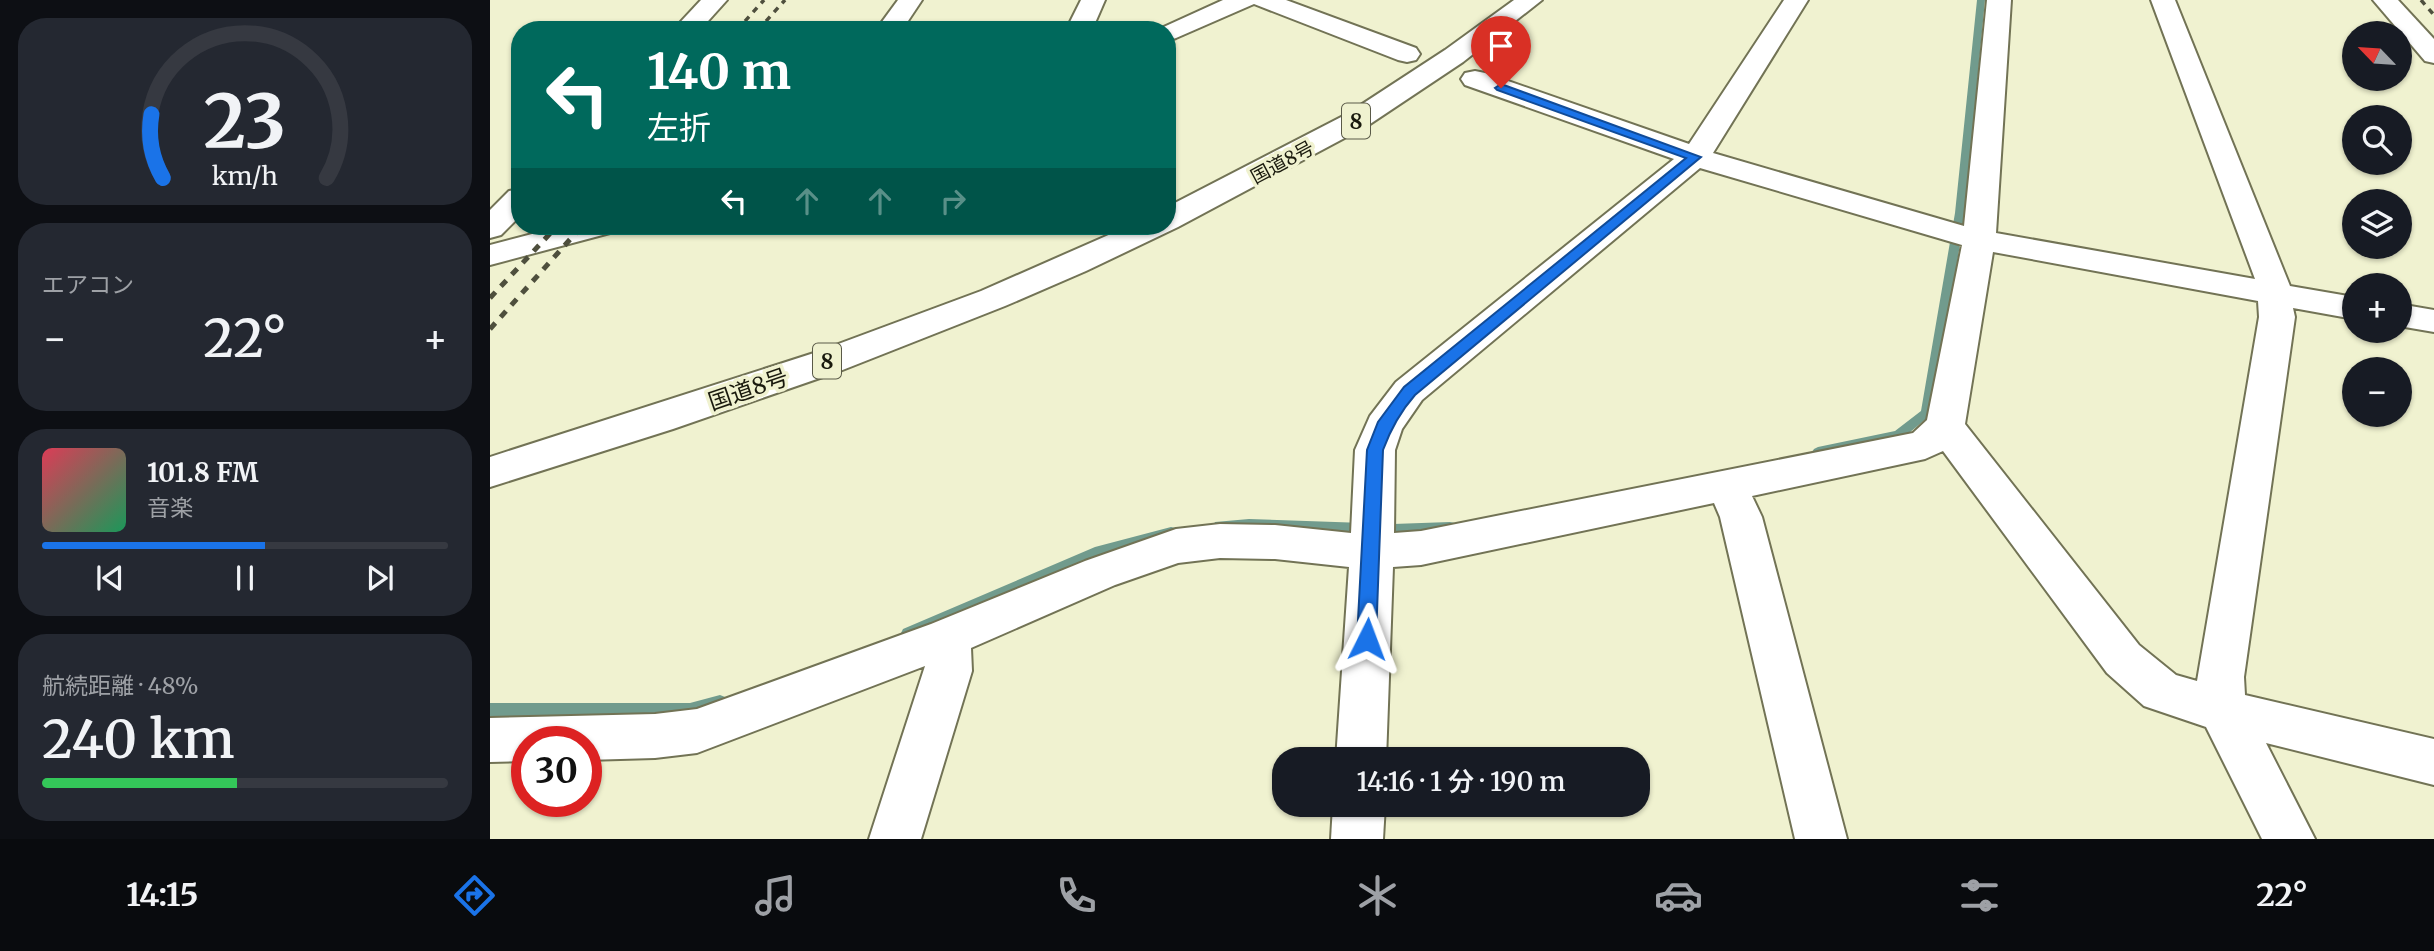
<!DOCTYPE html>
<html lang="ja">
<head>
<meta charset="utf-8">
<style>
  :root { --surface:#171b24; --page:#242831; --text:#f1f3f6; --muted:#9ea1a6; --line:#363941; --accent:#1a73e8 }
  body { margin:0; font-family:Merriweather,"Noto Sans JP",serif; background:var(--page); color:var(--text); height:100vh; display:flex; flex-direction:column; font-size:26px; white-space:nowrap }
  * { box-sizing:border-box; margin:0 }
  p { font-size:23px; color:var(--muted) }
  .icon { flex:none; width:38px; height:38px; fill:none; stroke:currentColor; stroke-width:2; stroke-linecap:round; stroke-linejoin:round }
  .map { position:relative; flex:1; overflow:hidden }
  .panel { display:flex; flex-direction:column; gap:18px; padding:18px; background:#0d0f14; width:490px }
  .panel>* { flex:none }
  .banner { position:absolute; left:21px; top:21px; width:665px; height:214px; border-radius:28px; box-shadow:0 2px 5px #0004; background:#00695c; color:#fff; overflow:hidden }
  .needle { width:46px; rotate:295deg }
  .fabs { position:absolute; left:1852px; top:21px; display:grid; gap:14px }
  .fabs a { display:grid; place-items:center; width:70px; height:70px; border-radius:50%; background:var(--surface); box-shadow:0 2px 5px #0004; font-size:35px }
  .speed { position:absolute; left:21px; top:726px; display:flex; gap:14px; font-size:35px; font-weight:700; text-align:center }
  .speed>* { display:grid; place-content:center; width:91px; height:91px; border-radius:50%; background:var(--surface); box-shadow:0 2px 5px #0004; line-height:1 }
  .speed .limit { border:10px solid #d22; background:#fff; color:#111 }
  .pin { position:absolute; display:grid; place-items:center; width:60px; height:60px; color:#fff; margin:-72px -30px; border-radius:50% 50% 50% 0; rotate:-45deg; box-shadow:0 0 7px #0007 }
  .pin .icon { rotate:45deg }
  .me { position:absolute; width:77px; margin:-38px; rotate:3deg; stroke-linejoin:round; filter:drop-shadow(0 0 5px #0008) }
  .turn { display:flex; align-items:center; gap:24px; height:147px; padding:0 21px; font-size:32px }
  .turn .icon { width:91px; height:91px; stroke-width:2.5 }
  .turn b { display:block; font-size:49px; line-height:60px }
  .lanes { display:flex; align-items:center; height:66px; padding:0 21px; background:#0003; justify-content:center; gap:35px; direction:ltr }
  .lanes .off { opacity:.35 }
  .big { font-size:52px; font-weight:600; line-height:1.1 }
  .panel .card { flex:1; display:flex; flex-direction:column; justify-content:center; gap:10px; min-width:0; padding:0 24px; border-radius:28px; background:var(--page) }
  .panel .dial { align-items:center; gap:0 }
  .dial svg { height:182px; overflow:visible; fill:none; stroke:var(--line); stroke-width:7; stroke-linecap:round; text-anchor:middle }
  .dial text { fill:var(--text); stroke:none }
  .song { display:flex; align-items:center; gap:21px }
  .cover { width:84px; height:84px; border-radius:10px; background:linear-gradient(135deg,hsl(350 70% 55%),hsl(150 70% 35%)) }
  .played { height:7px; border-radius:4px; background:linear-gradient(90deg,var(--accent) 55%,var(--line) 55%) }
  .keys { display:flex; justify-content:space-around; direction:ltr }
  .heat { display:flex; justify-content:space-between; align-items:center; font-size:38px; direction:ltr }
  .charge { height:10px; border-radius:5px; background:linear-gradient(90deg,#34c759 48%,var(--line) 0) }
  .trip { position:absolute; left:782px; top:747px; width:378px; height:70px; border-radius:28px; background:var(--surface); box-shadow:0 2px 5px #0004; font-weight:600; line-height:70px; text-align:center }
  .menu { display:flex; height:112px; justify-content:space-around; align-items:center; background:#090b0e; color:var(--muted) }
  .menu .icon { width:49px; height:49px }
  .menu .current { color:var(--accent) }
  .menu b { font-size:32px; color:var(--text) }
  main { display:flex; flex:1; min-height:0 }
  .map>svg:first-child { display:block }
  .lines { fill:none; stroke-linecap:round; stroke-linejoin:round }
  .stream { fill:#719b8d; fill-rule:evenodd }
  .minor-casing { stroke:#727355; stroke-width:4 }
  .highway-casing { stroke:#727355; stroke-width:4 }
  .minor { fill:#fff; fill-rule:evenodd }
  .highway { fill:#fff; fill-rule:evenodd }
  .rail-far1 { stroke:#4e4f3d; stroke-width:3.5; stroke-dasharray:6 6; stroke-linecap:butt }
  .rail { stroke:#4e4f3d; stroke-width:5; stroke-dasharray:8 8; stroke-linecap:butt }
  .route { fill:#1a73e8; stroke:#114b97; stroke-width:2 }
  .labels { text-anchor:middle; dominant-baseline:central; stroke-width:7; stroke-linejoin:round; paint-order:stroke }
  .far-street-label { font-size:19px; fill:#19190d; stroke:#f0f2d0 }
  .shield { fill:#f0f2d0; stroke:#5a5a48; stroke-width:2 }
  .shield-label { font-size:21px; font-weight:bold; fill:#19190d }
  .street-label { font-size:23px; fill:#19190d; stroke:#f0f2d0 }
</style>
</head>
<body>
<main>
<section class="panel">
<div class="card dial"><svg viewBox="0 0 100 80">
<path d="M14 69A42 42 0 1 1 86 69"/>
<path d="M14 69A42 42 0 0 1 9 41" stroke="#1a73e8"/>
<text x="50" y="56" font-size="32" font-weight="700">23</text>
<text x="50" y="72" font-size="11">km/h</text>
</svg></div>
<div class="card"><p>エアコン</p>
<div class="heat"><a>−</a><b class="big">22°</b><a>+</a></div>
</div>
<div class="card">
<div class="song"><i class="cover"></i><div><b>101.8 FM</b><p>音楽</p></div></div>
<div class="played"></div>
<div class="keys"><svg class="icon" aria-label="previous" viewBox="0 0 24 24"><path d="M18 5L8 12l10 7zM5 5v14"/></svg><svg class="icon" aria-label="pause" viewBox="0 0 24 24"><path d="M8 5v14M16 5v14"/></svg><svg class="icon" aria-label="next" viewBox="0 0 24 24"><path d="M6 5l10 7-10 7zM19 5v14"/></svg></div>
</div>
<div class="card"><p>航続距離 · 48%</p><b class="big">240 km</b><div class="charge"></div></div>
</section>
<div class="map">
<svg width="1944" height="839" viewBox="0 0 1944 839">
  <rect width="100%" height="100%" fill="#f0f2d0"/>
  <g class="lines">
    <g class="stream">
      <polygon points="1487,0 1495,0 1475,213 1443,413 1413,438 1328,457 1324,455 1322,452 1324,449 1328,447 1405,431 1431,411 1465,213"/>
      <path d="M759,519L903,524L960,522L965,523L967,527L965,531L960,532C883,537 807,527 730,531L725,530L723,526L725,522Z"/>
      <polygon points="681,527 686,528 688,532 686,536 613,556 423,637 418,639 413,637 411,633 413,629 605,547"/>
      <polygon points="230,695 235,697 238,702 235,707 200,717 0,717 0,703 200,703"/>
    </g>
    <defs>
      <g id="minor">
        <polygon points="211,0 237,0 210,30 183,30"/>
        <polygon points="408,0 432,0 412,30 386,30"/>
        <polygon points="591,0 615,0 602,30 576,30"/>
        <polygon points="733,0 796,0 926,48 930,54 926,60 917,62 908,60 764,4 686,38 677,41 677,30 667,30"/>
        <path d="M1294,0H1318L1223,153L1474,226L1497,0H1521L1506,233L1765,279L1661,0H1685L1800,286L1864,297V319L1803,308L1805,317L1754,677L1755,695L1944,739V785L1776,743L1825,839H1772L1716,727L1654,706L1617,673L1453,451L1435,459L1262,496L1272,517L1357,839H1305L1230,517L1224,503L931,565L903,567L896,760H846L859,567L785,559L730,558L688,563L625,585L481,648L482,671L431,839H379L435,666L207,753L165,758L96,760V742H37V761L0,762V718L165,714L207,709L441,624L595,561L686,529L730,524L785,525L861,533L865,450L880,416L906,382L1184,159L975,85L971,79L975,73L985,71L995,73L1199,144ZM1210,168L1472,245L1437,420L1423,433L931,531L904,533L905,450L912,429L932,400ZM1503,252L1768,301L1769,317L1707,681L1686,675L1649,645L1475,424Z"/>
        <polygon points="1883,0 1908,0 1944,39 1944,63 1935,61"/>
        <polygon points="30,189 30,216 11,235 0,238 0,210 19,191"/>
        <polygon points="73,226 125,226 120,233 0,265 0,245"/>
        <polygon points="1909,304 1944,310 1944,332 1909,326"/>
        <polygon points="843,805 895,805 893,839 841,839"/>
      </g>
      <polygon id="highway" points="1024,0 1052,0 973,62 877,126 688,227 596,271 515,306 350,371 183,429 0,487 0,457 324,353 491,291 639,226 677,226 677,207 857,114 955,50"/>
    </defs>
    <use href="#minor" class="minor-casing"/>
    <use href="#highway" class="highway-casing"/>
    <use href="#minor" class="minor"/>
    <use href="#highway" class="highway"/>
    <g class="rail-far1">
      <polyline points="1931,0 1944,15"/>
      <polyline points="247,30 274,0"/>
      <polyline points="268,30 295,0"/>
    </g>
    <g class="rail">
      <polyline points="0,298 67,226"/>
      <polyline points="0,329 92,226"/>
    </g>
  </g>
  <path class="route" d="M1011,84L1211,157L925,395C910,412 901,428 893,450L886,639L883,644L877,647L870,644L867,639L877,450L888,422L914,387L1196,158L1007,90L1005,88Z"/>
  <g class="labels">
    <g class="far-street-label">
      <text transform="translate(792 162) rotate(-28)">国道8号</text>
    </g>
    <g class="shield">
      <rect x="852" y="103.5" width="28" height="35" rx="5"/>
      <rect x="323" y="343.5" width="28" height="35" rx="5"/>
    </g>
    <g class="shield-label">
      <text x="866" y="121">8</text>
      <text x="337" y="361">8</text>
    </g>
    <g class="street-label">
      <text transform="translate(258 389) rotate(-19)">国道8号</text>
    </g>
  </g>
</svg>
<div class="fabs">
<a><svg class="needle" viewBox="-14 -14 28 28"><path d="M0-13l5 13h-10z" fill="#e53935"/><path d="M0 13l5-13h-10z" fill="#9ea1a6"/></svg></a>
<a><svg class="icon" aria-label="search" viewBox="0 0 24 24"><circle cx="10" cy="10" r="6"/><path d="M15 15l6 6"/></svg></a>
<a><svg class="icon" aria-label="layers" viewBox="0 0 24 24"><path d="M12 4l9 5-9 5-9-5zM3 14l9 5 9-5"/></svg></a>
<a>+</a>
<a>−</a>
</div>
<div class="speed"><div class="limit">30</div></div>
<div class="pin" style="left:1011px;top:88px;background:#d93025"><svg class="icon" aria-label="arrive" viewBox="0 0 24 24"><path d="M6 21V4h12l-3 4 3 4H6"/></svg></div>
<svg class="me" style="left:877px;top:639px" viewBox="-20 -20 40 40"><path d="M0-17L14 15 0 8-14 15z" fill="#1a73e8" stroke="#fff" stroke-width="4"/></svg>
<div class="trip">14:16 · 1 分 · 190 m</div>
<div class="banner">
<div class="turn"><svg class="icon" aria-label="left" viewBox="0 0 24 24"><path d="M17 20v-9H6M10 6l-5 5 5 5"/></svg><div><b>140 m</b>左折</div></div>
<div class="lanes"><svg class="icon" aria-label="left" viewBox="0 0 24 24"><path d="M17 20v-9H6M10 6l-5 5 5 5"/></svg><svg class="icon off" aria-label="ahead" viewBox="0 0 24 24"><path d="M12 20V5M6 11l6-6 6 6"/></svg><svg class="icon off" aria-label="ahead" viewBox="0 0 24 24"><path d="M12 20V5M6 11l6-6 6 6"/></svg><svg class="icon off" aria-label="right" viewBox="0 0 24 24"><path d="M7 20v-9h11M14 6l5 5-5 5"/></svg></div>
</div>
</div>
</main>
<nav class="menu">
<b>14:15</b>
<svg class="icon current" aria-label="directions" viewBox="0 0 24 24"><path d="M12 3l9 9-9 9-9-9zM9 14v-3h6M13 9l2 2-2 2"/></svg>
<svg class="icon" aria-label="music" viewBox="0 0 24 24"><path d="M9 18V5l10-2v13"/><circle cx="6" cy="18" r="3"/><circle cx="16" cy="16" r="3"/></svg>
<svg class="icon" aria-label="phone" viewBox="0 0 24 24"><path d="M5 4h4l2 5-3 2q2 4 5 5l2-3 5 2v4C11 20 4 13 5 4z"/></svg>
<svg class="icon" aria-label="climate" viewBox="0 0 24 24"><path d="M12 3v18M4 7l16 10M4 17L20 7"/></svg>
<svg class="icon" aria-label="car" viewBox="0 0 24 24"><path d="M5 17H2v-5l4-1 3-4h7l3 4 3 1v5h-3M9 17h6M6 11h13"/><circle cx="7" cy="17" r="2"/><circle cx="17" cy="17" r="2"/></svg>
<svg class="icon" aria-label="filters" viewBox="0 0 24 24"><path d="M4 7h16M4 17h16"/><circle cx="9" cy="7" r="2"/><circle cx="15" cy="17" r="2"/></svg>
<b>22°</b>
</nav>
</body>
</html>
